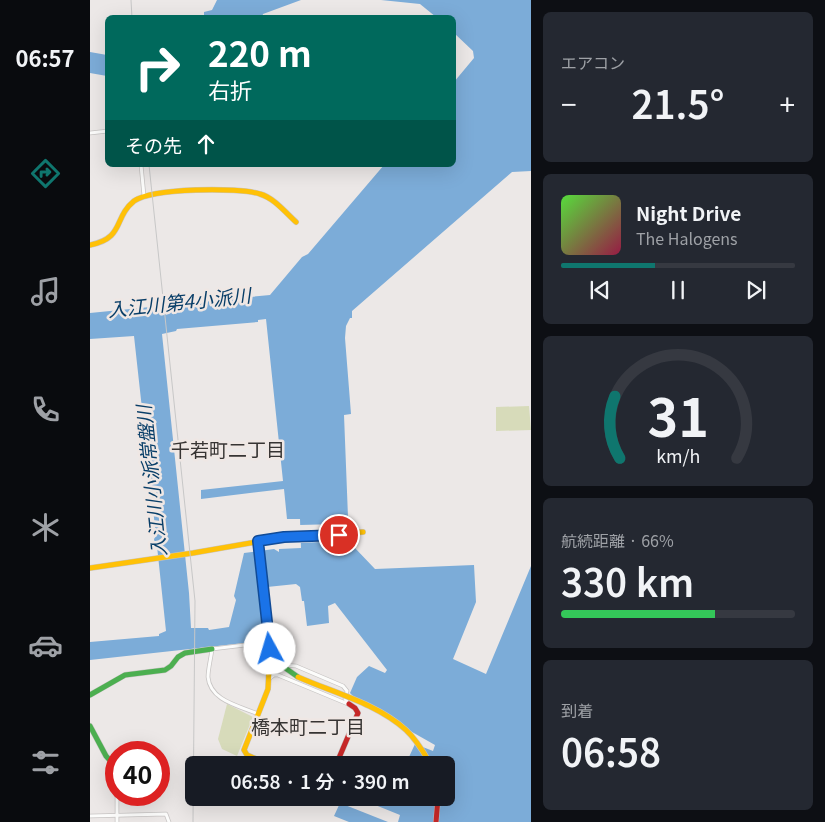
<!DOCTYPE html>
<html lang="ja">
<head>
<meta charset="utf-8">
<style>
  :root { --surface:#171b24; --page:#242831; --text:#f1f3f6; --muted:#9ea1a6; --line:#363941; --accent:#0f766e }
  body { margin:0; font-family:Georgia,"Noto Sans JP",serif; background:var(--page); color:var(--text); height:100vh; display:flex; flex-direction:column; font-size:19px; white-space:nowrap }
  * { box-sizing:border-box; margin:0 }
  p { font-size:16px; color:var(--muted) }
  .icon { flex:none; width:28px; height:28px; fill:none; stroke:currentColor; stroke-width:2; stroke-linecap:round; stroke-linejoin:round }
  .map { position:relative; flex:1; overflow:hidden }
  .drawer { display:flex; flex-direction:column; gap:12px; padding:12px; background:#0d0f14; width:294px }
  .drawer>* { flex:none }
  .banner { position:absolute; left:15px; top:15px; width:351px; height:152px; border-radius:8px; box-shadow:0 5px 20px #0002; background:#00695c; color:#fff; overflow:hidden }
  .speed { position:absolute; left:15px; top:741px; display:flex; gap:10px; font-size:25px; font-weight:700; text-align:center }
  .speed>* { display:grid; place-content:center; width:65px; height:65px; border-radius:50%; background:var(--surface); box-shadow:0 5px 20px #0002; line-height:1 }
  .speed .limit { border:8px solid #d22; background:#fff; color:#111 }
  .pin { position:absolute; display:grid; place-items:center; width:42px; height:42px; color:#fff; margin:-21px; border:2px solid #fff; border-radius:50%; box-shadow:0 1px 5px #0007 }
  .me { position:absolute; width:55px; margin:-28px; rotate:354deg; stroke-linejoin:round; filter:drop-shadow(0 0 4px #0008) }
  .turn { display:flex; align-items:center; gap:18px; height:105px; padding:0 20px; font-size:22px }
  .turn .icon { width:65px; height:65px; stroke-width:2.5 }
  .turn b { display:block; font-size:35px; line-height:42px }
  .then { display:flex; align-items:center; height:48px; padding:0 20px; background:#0003; gap:10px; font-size:19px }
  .big { font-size:38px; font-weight:600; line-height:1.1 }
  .drawer .widget { flex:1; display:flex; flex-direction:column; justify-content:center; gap:8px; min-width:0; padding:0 18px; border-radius:8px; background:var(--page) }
  .drawer .dial { align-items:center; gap:0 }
  .dial svg { height:130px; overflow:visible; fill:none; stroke:var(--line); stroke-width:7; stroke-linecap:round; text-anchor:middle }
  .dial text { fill:var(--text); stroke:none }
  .song { display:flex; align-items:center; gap:15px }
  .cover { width:60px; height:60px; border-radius:8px; background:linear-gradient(135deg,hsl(110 70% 55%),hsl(340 70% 35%)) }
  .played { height:5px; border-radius:2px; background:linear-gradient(90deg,var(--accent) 40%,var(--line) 40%) }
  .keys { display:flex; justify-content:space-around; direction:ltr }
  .heat { display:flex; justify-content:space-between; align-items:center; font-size:28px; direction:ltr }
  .charge { height:8px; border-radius:4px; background:linear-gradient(90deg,#34c759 66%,var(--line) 0) }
  .trip { position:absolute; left:95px; top:756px; width:270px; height:50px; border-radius:8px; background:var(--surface); box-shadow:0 5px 20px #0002; font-weight:600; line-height:50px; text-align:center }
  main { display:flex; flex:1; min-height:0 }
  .dock { display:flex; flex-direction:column; width:90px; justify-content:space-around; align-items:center; background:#090b0e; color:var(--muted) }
  .dock .icon { width:35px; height:35px }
  .dock .current { color:var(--accent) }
  .dock b { font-size:22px; color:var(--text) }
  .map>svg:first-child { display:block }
  .green { fill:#d7dbba }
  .water { fill:#7cacd8; fill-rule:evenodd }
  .pier { fill:#ece8e7 }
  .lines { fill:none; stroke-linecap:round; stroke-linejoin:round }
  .street-casing { stroke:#c7c4c3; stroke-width:4.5 }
  .fast-casing { stroke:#c7c4c3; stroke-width:6 }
  .slow-casing { stroke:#c7c4c3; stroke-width:6 }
  .jam-casing { stroke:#c7c4c3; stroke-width:6 }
  .street { stroke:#fcfcfb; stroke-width:3 }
  .fast { stroke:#4caf50; stroke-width:5 }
  .slow { stroke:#ffc107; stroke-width:5 }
  .jam { stroke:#c62828; stroke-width:5 }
  .rail { stroke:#c7c7c7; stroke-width:1 }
  .slow-bridge-casing { stroke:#c7c4c3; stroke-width:6; stroke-linecap:butt }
  .slow-bridge { stroke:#ffc107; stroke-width:5 }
  .route-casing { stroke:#114b97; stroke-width:12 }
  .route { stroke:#1a73e8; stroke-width:9 }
  .labels { text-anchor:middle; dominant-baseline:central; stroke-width:5; stroke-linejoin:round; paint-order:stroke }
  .water-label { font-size:19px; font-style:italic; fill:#083e68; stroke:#efe7e4 }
  .neighbourhood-label { font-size:19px; fill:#373433; stroke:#efe7e4 }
</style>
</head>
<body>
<main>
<nav class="dock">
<b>06:57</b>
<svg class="icon current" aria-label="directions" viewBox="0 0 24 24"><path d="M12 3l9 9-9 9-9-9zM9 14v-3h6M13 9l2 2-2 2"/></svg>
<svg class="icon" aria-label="music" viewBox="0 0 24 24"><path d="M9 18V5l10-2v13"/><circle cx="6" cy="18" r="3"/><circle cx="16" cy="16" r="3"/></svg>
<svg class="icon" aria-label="phone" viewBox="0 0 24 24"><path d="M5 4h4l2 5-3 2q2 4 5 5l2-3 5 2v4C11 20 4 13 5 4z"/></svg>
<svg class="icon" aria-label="climate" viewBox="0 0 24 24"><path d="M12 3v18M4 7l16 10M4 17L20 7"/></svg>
<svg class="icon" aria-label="car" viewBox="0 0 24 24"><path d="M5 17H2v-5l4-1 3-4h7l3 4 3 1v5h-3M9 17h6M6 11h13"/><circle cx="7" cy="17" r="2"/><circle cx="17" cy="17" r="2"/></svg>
<svg class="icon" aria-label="filters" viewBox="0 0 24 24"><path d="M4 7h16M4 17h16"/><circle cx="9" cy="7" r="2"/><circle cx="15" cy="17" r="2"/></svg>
</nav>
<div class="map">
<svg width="442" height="822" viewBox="0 0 442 822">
  <rect width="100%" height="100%" fill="#ece8e7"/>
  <g class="green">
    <polygon points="439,406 441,430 406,431 406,407"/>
    <polygon points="137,704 163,717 147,756 132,749 128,739"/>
  </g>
  <g class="water">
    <polygon points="127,0 211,0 173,14 172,17 114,17 114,12 122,10"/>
    <path d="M291,0H441V171L422,172L262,311V318H260L256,326L255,338L261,414L254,415L258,517H249L250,547H264L285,569L384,565L386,602L363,659L396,674L441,566V822H308L310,815L268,798H308L321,803L323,798H356V765H331L330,762L319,757L325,744L343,751L345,745L269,702L260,693L267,677L279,666L295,673L297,670L245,603L238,606L239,623L217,626L214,601H212L210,587L206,584L177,587L181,640L0,660V642L69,636V634L76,631L67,546L65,544L64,539L66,536L44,336L0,339V313L180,295L212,257L218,254L294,165H364V82L384,58L383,51L364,33V18L346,17L330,4ZM176,319L193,481L111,490V499L194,489L197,519H210L211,548L189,549V552L184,549L154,553L144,596L146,600L139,627L119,630L118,628H101L99,593L72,334L86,331L87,329L168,322V320Z"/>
    <polygon points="0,52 17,55 17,76 0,73"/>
    <polygon points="250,803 298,822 259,822 244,816"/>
  </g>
  <polygon class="pier" points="248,524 250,541 210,543 210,525"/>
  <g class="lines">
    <defs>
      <g id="street">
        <polyline points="0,133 18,131"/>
        <polyline points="51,165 54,196"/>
        <polyline points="193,665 206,666 253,686 257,691 255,699 259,704"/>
        <polyline points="180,678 184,675 188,675 258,704"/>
        <path d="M168,714C150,706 120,701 118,677C118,669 121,658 122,649L155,645L180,657"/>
        <polyline points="26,772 26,792"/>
        <polyline points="27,795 27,822"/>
        <polyline points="0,816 76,814 79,822"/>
      </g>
      <g id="fast">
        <polyline points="181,658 208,677"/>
        <polyline points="0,695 35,675 75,670 81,666 88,657 95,653 122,649"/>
        <polyline points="0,726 16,756 26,767"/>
        <polyline points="26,771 26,772"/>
      </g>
      <g id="slow">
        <path d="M0,245C35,238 23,218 44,201C63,188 148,187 170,194C184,198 195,212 206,222"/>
        <polyline points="168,541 180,651 178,689 154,750 157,755 180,765"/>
        <polyline points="0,568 103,553 194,537 273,532"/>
      </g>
      <g id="jam">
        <polyline points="246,765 268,713 265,708 259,704"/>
        <polyline points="346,822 348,798"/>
      </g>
    </defs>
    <use href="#street" class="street-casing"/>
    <use href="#fast" class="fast-casing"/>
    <use href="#slow" class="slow-casing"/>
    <use href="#jam" class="jam-casing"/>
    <use href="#street" class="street"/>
    <use href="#fast" class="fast"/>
    <use href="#slow" class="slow"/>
    <use href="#jam" class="jam"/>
    <g class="rail">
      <polyline points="41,0 42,18"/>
      <polyline points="59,165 105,601 103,822"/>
    </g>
    <defs>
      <path id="slow-bridge" d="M208,677C244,693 286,703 316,730C327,740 334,753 341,765"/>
    </defs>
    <use href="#slow-bridge" class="slow-bridge-casing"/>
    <use href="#slow-bridge" class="slow-bridge"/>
  </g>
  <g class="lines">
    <defs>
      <polyline id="route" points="180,649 168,541 194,537 249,535"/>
    </defs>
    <use href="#route" class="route-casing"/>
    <use href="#route" class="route"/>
  </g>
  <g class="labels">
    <g class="water-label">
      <text transform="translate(89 301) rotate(-6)">入江川第4小派川</text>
      <text transform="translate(60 481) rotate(-96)">入江川小派常盤川</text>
    </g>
    <g class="neighbourhood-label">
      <text x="138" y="448">千若町二丁目</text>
      <text x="218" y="725">橋本町二丁目</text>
    </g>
  </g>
</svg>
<div class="speed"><div class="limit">40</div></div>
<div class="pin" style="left:249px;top:535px;background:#d93025"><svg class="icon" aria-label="arrive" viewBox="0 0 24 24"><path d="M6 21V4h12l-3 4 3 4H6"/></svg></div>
<svg class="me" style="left:180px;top:649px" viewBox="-20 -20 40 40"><circle r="19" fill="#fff"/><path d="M0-13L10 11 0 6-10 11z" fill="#1a73e8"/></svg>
<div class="trip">06:58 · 1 分 · 390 m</div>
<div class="banner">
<div class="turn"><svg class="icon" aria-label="right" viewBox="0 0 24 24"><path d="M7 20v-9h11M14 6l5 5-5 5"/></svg><div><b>220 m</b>右折</div></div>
<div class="then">その先<svg class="icon" aria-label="ahead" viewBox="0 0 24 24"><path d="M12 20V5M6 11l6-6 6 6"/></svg></div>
</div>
</div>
<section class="drawer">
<div class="widget"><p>エアコン</p>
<div class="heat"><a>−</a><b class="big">21.5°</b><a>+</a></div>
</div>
<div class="widget">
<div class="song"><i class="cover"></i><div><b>Night Drive</b><p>The Halogens</p></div></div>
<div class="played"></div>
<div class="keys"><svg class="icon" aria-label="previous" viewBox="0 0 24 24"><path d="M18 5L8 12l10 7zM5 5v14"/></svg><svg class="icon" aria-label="pause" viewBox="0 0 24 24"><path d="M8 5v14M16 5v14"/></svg><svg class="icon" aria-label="next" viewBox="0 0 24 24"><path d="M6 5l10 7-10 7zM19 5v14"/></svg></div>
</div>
<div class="widget dial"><svg viewBox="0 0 100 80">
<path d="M14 69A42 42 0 1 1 86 69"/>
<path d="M14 69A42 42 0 0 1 11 31" stroke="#0f766e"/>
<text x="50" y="56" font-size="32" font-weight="700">31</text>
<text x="50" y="72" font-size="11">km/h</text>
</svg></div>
<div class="widget"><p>航続距離 · 66%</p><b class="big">330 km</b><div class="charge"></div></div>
<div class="widget"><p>到着</p><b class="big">06:58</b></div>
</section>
</main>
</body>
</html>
